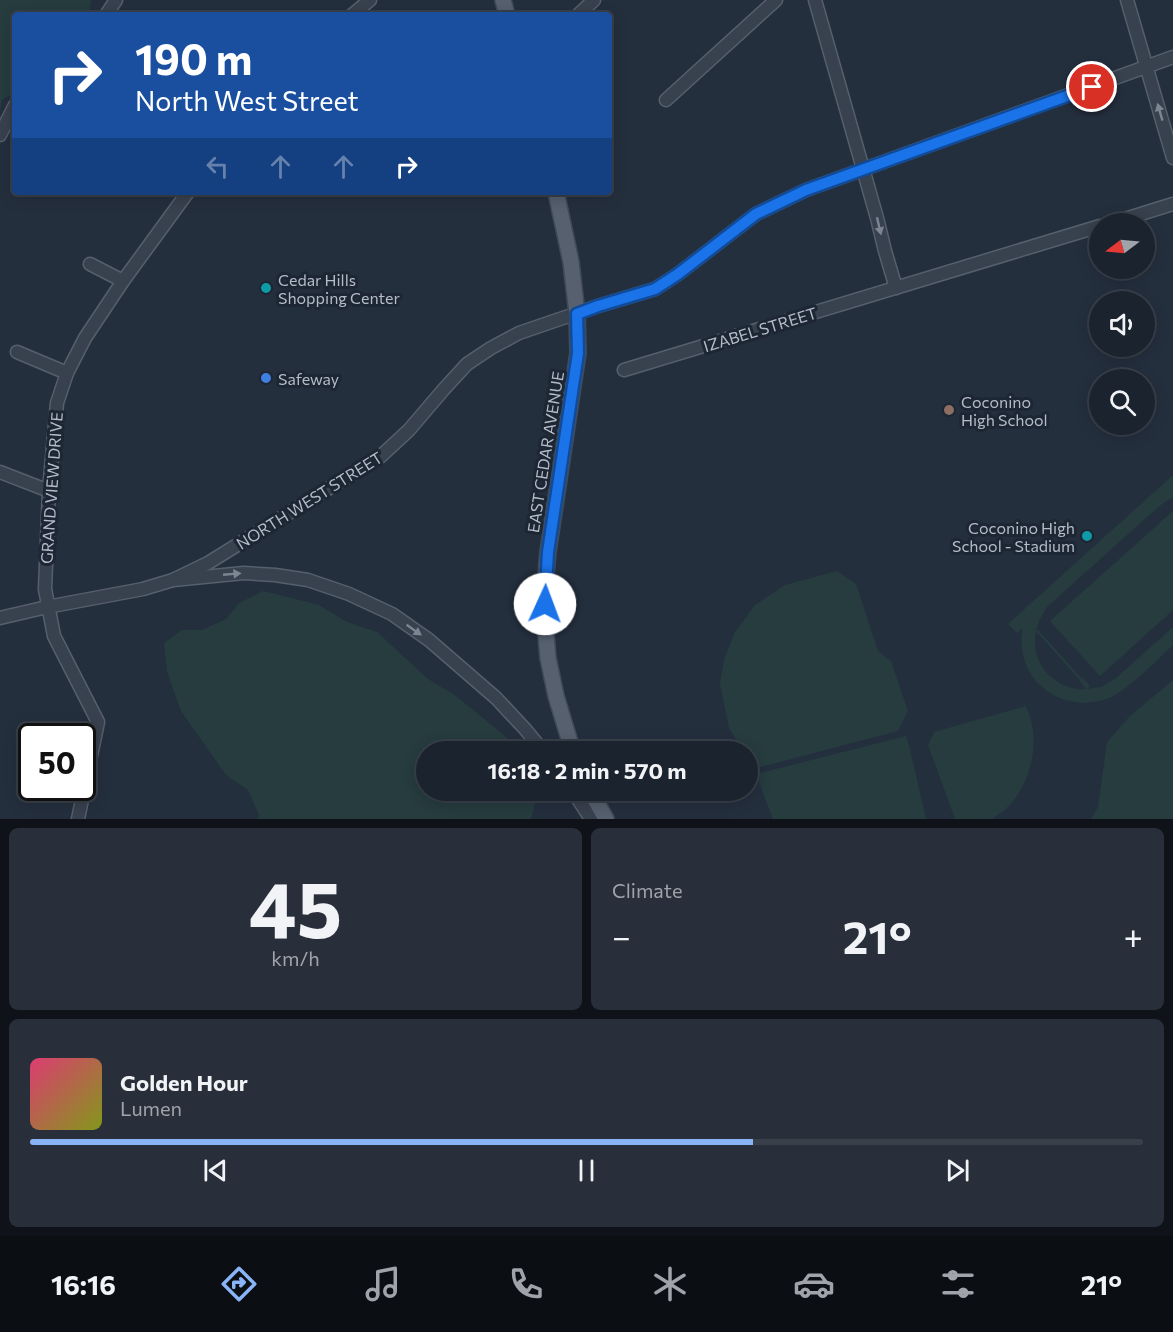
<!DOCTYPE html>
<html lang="en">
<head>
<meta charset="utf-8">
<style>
  :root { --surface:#1b232e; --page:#282f3a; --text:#f1f3f6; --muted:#a0a4aa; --line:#39404a; --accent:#8ab4f8 }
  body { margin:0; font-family:Commissioner,sans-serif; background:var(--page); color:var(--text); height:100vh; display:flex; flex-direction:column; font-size:22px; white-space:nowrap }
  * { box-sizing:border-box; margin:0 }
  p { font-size:20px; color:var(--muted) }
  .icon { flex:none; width:33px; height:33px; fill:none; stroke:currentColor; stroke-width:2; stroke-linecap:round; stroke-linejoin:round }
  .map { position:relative; height:819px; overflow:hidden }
  .side { display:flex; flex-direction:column; gap:9px; padding:9px; background:#0f1319; flex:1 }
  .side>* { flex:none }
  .top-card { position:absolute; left:12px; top:12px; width:600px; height:183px; border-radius:6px; box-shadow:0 3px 15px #0003,0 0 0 2px var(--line); background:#1a4fa0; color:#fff; overflow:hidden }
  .needle { width:39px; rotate:254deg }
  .fabs { position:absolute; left:1089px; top:213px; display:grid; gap:12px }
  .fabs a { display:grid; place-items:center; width:66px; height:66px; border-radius:50%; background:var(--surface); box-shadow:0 3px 15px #0003,0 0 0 2px var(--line); font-size:30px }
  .speed { position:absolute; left:18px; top:723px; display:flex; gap:12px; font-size:30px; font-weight:700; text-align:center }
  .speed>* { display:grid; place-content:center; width:78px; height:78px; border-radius:50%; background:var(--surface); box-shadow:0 3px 15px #0003,0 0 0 2px var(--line); line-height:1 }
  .speed .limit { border:3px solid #111; border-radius:9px; background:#fff; color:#111 }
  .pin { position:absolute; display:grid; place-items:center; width:51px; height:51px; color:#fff; margin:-26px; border:3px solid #fff; border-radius:50%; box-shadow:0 2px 6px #0007 }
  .me { position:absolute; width:66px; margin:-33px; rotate:2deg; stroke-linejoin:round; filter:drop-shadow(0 0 4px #0008) }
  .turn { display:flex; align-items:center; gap:21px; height:126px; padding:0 24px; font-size:27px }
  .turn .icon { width:78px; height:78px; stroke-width:2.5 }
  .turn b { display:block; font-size:42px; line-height:51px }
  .lanes { display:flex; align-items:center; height:57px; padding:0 24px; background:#0003; justify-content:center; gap:30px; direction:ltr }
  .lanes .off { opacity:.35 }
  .big { font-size:45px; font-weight:700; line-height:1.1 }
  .side .card { flex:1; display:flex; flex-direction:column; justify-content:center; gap:9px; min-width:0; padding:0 21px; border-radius:9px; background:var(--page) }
  .side .dial { align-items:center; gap:0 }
  .dial b { font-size:78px; line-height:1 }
  .song { display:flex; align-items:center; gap:18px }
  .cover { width:72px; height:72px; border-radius:9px; background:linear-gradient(135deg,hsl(340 70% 55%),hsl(70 70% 35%)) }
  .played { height:6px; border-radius:3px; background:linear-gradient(90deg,var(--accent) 65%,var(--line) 65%) }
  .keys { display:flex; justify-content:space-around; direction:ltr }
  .heat { display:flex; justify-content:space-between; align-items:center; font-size:33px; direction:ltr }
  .side .tiles { flex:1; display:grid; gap:9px; grid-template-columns:1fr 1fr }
  .card:last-child { grid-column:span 2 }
  .trip { position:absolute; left:416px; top:741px; width:342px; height:60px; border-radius:30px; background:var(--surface); box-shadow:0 3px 15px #0003,0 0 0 2px var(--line); font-weight:700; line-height:60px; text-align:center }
  .dock { display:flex; height:96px; justify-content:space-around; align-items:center; background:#0b0e12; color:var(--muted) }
  .dock .icon { width:42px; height:42px }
  .dock .active { color:var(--accent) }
  .dock b { font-size:27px; color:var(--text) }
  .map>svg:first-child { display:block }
  .green { fill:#263c3f }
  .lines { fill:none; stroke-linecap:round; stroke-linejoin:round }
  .minor-casing { stroke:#565f6c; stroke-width:15 }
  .major-casing { stroke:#414a57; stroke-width:18 }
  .minor { stroke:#38414e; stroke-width:12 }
  .major { stroke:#56606e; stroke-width:15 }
  .oneway { fill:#7c8592 }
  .route-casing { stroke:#114b97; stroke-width:15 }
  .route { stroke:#1a73e8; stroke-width:10 }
  .culture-dot { fill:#0f9aa8; stroke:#1d2633; stroke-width:2 }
  .shop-dot { fill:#3f7fe0; stroke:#1d2633; stroke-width:2 }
  .education-dot { fill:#8d6e63; stroke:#1d2633; stroke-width:2 }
  .labels { text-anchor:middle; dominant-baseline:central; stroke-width:6; stroke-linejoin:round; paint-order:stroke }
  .poi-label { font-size:16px; fill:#b4bcc9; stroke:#1d2633; text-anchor:start }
  .street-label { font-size:16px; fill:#b4bcc9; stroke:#1d2633 }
</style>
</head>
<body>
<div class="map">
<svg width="1173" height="819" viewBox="0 0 1173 819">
  <rect width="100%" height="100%" fill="#242f3e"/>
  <g class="green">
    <polygon points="0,0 91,0 89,15 15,15 15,92 2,100 0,111"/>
    <path d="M1173,475V498L1166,501L1156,509L1048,606C1030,630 1029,661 1055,680C1064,687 1076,690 1086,689L1079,680V679L1036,631L1038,630L1081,678L1082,677L1090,686L1087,689L1101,687L1115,679L1173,627V645C1157,660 1127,691 1109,698C1076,711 1037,696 1025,662C1021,651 1021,640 1022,629L1017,633L1008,624Z"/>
    <polygon points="1173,511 1173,610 1100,676 1050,621"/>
    <polygon points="837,571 856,584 878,651 891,661 908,711 898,731 753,769 747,759 747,752 743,751 729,728 720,684 724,660 735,632 755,605 785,585"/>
    <polygon points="263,591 319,605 347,622 377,632 428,679 456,696 523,751 426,752 426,790 538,791 531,819 258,819 259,815 248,790 226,775 181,711 167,672 164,643 182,630 202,630 226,619 239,603"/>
    <polygon points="1173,680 1173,819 1091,819 1098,807 1107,742 1130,716"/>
    <path d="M1026,706C1028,712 1031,718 1032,724C1039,759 1023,803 991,819H955L928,745L934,732Z"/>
    <polygon points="906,736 910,749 926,819 773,819 756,774"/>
  </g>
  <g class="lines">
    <defs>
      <g id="minor">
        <polyline points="815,0 877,218 885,251 896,288"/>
        <polyline points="1127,0 1173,158"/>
        <polyline points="106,15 116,0"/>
        <polyline points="352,15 370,0"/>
        <polyline points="578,15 594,0"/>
        <polyline points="666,100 776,0"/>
        <polyline points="0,135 15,105"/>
        <polyline points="1109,224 1173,204"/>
        <polyline points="90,264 123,281"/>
        <polyline points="17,352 67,373"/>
        <polyline points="624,370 1100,226"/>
        <polyline points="0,472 49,491"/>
        <polyline points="173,580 208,563 381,456 409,430 444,389 467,364 491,348 519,333 598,306 655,289 678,274 756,214 806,190 1173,57"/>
        <polyline points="0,618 47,607 143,589 173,580 244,573 275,575 308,580 349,594 392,614 429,640 496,698 525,729 544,752"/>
        <polyline points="572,790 591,819"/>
        <polyline points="78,819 98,722 54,636 45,589 49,491 57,403 67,373 85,338 123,281 188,192"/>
      </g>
      <g id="major">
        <polyline points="503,0 507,15"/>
        <polyline points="556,192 571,262 577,314 578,353 548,552 545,586 545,623 548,658 556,696 573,752"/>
        <polyline points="590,790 606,819"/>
      </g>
    </defs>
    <use href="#minor" class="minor-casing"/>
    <use href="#major" class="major-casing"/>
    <use href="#minor" class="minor"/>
    <use href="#major" class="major"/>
  </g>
  <defs><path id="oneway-solid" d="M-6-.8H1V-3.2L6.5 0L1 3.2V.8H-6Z" transform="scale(1.5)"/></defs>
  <g class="oneway">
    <use href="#oneway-solid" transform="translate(1160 112) rotate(-106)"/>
    <use href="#oneway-solid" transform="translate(879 226) rotate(77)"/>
    <use href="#oneway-solid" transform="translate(232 574) rotate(-5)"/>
    <use href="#oneway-solid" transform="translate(414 630) rotate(35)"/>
  </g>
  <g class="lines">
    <defs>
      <polyline id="route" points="545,604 548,552 578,353 577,314 598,306 655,289 678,274 756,214 806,190 1092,87"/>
    </defs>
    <use href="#route" class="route-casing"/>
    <use href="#route" class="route"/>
  </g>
  <g class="culture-dot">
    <circle cx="266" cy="288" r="6"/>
    <circle cx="1087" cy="536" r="6"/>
  </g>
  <circle class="shop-dot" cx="266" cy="378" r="6"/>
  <circle class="education-dot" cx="949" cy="410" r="6"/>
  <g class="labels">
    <g class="poi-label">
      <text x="278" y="279">Cedar Hills<tspan x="278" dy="18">Shopping Center</tspan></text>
      <text x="278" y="378">Safeway</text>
      <text x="961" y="401">Coconino<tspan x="961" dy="18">High School</tspan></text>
      <text x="1075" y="527" text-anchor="end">Coconino High<tspan x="1075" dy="18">School - Stadium</tspan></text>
    </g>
    <g class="street-label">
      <text transform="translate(760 329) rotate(-17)">IZABEL STREET</text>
      <text transform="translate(545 452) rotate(-81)">EAST CEDAR AVENUE</text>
      <text transform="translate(51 488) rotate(-86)">GRAND VIEW DRIVE</text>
      <text transform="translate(309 500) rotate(-32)">NORTH WEST STREET</text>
    </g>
  </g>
</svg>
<div class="fabs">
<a><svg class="needle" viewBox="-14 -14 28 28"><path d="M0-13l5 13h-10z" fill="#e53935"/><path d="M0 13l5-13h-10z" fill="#a0a4aa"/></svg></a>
<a><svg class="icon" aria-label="sound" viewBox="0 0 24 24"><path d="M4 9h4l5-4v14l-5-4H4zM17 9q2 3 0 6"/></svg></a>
<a><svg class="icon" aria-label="search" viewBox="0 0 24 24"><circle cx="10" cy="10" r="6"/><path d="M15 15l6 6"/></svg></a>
</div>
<div class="speed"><div class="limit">50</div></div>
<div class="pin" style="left:1092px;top:87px;background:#d93025"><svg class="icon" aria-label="arrive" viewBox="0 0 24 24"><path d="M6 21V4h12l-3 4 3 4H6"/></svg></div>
<svg class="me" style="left:545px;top:604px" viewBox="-20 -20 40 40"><circle r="19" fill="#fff"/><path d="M0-13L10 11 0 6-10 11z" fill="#1a73e8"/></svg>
<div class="trip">16:18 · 2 min · 570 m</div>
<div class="top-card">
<div class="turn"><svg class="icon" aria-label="right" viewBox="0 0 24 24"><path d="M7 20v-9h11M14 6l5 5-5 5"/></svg><div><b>190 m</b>North West Street</div></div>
<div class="lanes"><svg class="icon off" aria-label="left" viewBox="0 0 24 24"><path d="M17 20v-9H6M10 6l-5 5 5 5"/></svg><svg class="icon off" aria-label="ahead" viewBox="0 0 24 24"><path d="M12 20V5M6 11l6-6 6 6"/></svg><svg class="icon off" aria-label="ahead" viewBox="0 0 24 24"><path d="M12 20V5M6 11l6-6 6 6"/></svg><svg class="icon" aria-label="right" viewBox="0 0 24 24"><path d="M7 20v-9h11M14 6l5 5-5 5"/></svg></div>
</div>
</div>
<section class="side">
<div class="tiles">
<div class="card dial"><b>45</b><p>km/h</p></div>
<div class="card"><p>Climate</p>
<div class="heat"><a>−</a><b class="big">21°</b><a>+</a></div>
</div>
<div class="card">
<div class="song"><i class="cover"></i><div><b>Golden Hour</b><p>Lumen</p></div></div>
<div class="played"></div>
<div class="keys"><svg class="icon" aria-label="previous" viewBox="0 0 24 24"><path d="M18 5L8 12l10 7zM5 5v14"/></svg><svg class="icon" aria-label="pause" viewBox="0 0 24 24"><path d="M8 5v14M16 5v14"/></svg><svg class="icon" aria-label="next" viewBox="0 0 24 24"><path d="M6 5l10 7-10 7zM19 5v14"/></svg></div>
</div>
</div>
</section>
<nav class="dock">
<b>16:16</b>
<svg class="icon active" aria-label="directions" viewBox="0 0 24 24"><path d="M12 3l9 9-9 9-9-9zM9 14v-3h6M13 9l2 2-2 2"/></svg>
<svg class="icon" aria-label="music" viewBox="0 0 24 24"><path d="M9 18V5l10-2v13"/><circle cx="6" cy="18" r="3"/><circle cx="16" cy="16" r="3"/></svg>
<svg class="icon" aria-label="phone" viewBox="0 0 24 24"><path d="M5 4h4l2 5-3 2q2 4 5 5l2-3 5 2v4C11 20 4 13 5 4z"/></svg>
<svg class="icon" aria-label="climate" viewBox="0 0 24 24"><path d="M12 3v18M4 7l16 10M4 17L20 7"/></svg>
<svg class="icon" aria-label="car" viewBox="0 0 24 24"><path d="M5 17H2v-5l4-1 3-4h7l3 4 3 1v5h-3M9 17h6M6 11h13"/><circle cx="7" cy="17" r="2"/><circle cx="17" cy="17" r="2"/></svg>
<svg class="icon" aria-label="filters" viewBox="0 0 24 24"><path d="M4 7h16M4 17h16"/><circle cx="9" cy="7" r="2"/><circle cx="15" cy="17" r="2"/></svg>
<b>21°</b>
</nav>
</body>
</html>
